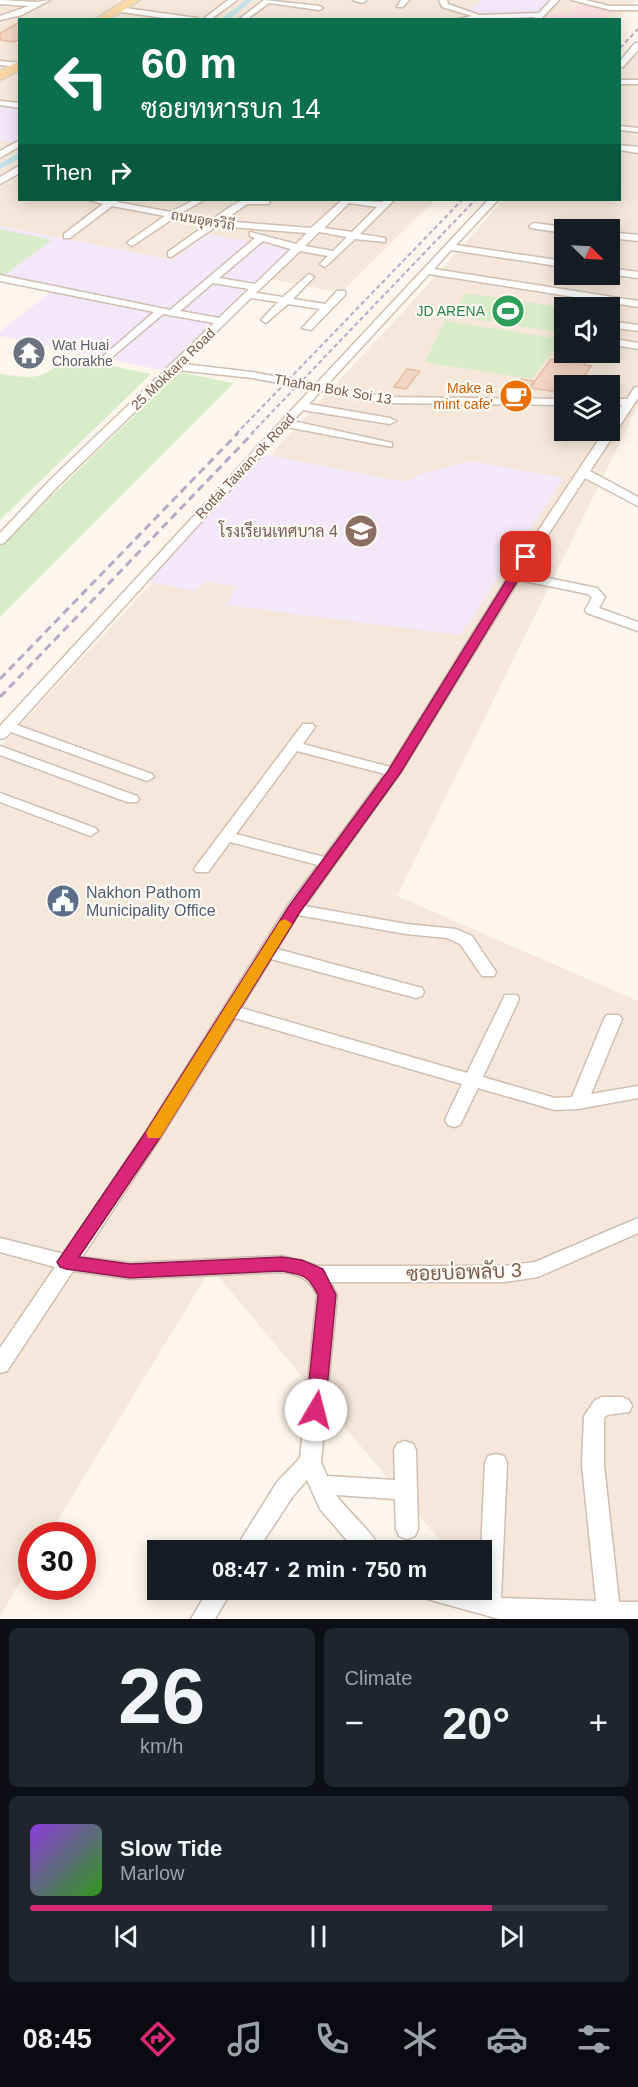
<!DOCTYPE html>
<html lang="en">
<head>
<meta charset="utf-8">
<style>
  :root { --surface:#171b24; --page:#20242c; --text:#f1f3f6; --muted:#9ea1a6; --line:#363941; --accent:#db2777 }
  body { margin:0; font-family:Helvetica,Sarabun,sans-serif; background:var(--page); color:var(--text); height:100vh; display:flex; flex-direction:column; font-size:22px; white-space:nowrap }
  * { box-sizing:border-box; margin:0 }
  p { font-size:20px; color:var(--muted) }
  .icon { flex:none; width:33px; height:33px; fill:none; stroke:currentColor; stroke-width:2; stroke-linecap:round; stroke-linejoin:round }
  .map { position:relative; height:1619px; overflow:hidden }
  .side { display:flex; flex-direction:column; gap:9px; padding:9px; background:#0d0f14; flex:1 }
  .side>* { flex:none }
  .hud { position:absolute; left:18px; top:18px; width:603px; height:183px; border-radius:0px; box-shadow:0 3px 15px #0003; background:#0b6e4f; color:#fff; overflow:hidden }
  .needle { width:39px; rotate:114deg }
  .controls { position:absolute; left:554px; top:219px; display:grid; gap:12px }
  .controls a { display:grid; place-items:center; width:66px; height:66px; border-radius:0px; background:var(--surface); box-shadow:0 3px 15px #0003; font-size:30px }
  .speed { position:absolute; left:18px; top:1522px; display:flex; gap:12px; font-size:30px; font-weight:700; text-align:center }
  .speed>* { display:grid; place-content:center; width:78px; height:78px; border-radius:50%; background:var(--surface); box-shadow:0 3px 15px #0003; line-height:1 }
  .speed .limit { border:9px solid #d22; background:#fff; color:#111 }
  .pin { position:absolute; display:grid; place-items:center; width:51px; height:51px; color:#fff; margin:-26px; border-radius:12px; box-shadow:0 3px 9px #0006 }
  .me { position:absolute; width:66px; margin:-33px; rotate:8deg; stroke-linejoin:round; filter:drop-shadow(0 0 4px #0008) }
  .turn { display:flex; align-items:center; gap:21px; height:126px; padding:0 24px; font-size:27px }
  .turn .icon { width:78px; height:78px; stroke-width:2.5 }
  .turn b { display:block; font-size:42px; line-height:51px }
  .then { display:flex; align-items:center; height:57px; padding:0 24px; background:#0003; gap:12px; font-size:22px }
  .big { font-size:45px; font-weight:700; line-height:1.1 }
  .side .card { flex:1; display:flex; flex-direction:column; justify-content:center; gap:9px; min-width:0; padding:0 21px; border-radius:9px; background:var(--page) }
  .side .dial { align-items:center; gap:0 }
  .dial b { font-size:78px; line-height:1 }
  .song { display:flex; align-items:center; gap:18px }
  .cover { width:72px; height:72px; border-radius:9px; background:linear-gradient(135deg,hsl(270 70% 55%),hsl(110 70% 35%)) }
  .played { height:6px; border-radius:3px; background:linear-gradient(90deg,var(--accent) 80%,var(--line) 80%) }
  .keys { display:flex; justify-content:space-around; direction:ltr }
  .heat { display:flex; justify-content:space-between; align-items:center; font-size:33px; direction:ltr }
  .side .tiles { flex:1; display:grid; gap:9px; grid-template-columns:1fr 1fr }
  .card:last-child { grid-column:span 2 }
  .trip { position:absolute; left:147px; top:1540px; width:345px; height:60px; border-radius:0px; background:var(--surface); box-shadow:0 3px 15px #0003; font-weight:700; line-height:60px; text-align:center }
  .dock { display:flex; height:96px; justify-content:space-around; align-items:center; background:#090b0e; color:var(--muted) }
  .dock .icon { width:42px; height:42px }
  .dock .current { color:var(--accent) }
  .dock b { font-size:27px; color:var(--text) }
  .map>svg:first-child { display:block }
  .residential { fill:#f5e8da; fill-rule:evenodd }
  .education { fill:#f3e8fa }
  .medical { fill:#fbdfe3 }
  .green { fill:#d8ecc9 }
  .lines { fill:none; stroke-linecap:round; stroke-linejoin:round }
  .canal { fill:#bfe3e8; fill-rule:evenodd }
  .building { fill:#f3d5c3; stroke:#e6bba3; stroke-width:1.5 }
  .street-casing { stroke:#d1beb0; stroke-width:3 }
  .primary-casing { stroke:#dad1cd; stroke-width:3 }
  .street { fill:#fff; fill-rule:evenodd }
  .primary { fill:#fbd9a5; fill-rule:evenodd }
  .rail-far1 { stroke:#b9a8c9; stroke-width:2; stroke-dasharray:4.5 3; stroke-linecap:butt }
  .rail { stroke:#b9a8c9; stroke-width:3; stroke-dasharray:8 5; stroke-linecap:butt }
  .route { fill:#db2777; stroke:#8e194d; stroke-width:1.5 }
  .slow { fill:#f59e0b }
  .labels { text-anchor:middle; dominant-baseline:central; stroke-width:4.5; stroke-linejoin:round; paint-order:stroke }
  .far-street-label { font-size:14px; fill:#7a5c4d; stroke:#fffaf3 }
  .far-leisure-label { font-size:14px; fill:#27864d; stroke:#fffaf3; text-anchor:end }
  .far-worship-label { font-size:14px; fill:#5b616d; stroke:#fffaf3; text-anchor:start }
  .far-food-label { font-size:14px; fill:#c56008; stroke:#fffaf3; text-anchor:end }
  .education-label { font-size:16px; fill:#785e54; stroke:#fffaf3; text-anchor:end }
  .service-label { font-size:16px; fill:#4e5e75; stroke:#fffaf3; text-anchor:start }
  .near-street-label { font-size:20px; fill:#7a5c4d; stroke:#fffaf3 }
</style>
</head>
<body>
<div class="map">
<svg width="638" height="1619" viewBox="0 0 638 1619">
  <rect width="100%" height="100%" fill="#fdf6ec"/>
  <g class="residential">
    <polygon points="0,0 636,0 617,20 20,20 20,200 435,200 341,293 0,226"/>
    <path d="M638,51V406L397,896L638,1001V1619H506L481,1590L482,1551H449L211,1268L48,1536H32L31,1564L0,1616V747L423,290L503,200H620V71ZM564,230H609V274H564ZM564,308H609V352H564ZM564,386H609V430H564Z"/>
  </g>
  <g class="education">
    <polygon points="481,0 549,0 537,13 526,15 492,15 468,11"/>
    <polygon points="0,106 19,108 19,139 14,143 0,140"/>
    <polygon points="0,226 173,260 206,234 292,249 165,371 0,336 0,331 51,292 0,281"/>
    <polygon points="257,453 406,482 421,474 471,461 564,478 461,635 225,605 236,587 206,581 195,591 149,582"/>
  </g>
  <polygon class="medical" points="581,2 614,9 603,19 541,20 549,13 569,14"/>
  <g class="green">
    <polygon points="0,229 52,240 4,275 0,274"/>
    <polygon points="467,293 564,308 564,333 449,315"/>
    <polygon points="445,321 561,339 532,379 425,362"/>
    <path d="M69,357L151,374L0,520V374C36,379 40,380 69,357Z"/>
    <polygon points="179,372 234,383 0,617 0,546"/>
  </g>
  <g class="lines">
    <g class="canal">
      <polygon points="246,0 253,0 228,20 220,20"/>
      <polygon points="20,152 20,158 0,169 0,164"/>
    </g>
  </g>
  <g class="building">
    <polygon points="20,22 20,39 14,42 0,40 0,33"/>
    <polygon points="562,351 590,356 584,365 591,366 578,386 564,386 564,393 530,388 551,359 556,360"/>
    <polygon points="407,369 420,371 406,389 394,387"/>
    <polygon points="521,379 534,381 524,396 510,396"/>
  </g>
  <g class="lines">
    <defs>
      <g id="street">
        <polygon points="0,0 37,2 50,0 22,15 0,20 0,16 29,6 0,4"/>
        <polygon points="228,0 237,0 210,20 202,20"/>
        <polygon points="264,0 319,6 323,8 319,10 269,3 246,20 238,20"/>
        <polygon points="353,0 365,0 366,1 362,3"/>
        <polygon points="401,0 409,0 403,7 397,7"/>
        <polygon points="439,0 447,0 448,4 479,15 539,13 551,0 559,0 540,20 533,20 535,17 455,20 472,16 442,7"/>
        <polygon points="572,0 585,0 610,6 638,6 638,10 610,10"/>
        <polygon points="118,7 197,18 200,20 178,20 115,11"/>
        <polygon points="635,43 638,43 638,50 623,67 620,67 620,61"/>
        <polygon points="0,61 20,63 20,67 0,65"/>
        <rect x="620" y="80" width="18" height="4"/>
        <polygon points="0,101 20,103 20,108 0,105"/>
        <polygon points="620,126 638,128 638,132 620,130"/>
        <polygon points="20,140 20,146 0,158 0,151"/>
        <polygon points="620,145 638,147 638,153 620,150"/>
        <polygon points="17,167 20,167 20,173 0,184 0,177"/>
        <path d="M89,200H118L117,202L171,212L194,200H204L181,213L213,219C229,208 250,189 270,202L268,204H247L223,221L311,228L342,200L382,202L384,200H394L360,234L385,238V242L355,239L325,267L320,264L328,256L300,251L256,293L283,297L309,274L314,277L293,299L325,304L337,291H345V295L311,330L302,328L320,309L288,304L266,323L261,320L278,302L251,298L183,364L252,372L316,384L488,200H498L456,245L564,261V267L451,250L434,269L638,301V307L429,274L326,386L386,397L564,399V405L386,403L321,391L309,404L390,418L396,421L390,424L303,410L293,421L392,443V447L287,427L17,725L152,774L154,777L147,781L11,732L5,738L0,739V726L311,389L252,378L178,370L58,486L4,543L0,544V533L50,480L214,323L163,314L105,363L100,360L101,358L154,312L0,281V275L170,310L255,238L250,236V232L296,244L307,233L217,226L171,257L168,256V252L207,224L174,218L132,246L127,243L129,241L165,216L112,206L70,238H64V234L103,204ZM349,203L377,207L352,232L324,228ZM319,232L347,237L333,251L305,246ZM263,241L291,249L255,284L219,278ZM213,283L249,289L219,318L180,311Z"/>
        <polygon points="534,223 564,227 568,230 564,230 564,233 531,228 529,226"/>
        <polygon points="609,232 638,235 638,241 609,238"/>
        <polygon points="609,268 638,272 638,278 609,274"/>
        <polygon points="609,321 638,325 638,331 609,327"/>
        <polygon points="609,338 638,343 638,349 609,344"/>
        <path d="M638,387V398L590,471L638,497V506L585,478L523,573L597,588L605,597L599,608L638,622V631L587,613L585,610L592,598L588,594L519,580L401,772L305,906L406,924L456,929L472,936L496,972L494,976H482L460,944L447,938L406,934L298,915L277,949L422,988L424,992L422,996L416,998L271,959L241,1008L467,1073L505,995H517L519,999L483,1077L555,1098L572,1097L604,1019L607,1015H619L622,1019L591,1094L638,1086V1098L578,1109L555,1110L478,1088L460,1125L454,1127L448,1125L445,1120L462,1084L235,1018L159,1140L82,1257L130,1263L282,1256L318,1266H504L535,1262L638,1218V1233L538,1277L504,1282H330L337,1295L321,1462L327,1476L395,1480L394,1450L397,1444L405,1441L413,1444L416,1450L418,1529L415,1536L407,1539L399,1536L396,1529L395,1499L336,1495C349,1513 373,1532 382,1551H356L320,1509L307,1480L293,1496L257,1551H234L277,1482L300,1458L317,1295C309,1278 300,1275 282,1272L130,1279L73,1271L7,1371L0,1373V1348L55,1267L0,1252V1238L64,1254L147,1130L288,905L318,865L230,842L208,872H196L194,869L303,724H313L315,727L303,744L390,767L509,575L605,430H609V425L622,405H609V399H627L634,388ZM297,751L385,774L324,857L236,834Z"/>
        <polygon points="0,746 137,796 139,799 137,802 127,802 0,755"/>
        <polygon points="0,793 95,828 98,831 90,836 85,834 0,802"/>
        <polygon points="602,1397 622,1397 629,1400 632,1406 629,1412 607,1415 604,1418 604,1465 619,1602 638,1602 638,1619 499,1619 420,1597 417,1590 468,1590 478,1593 478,1590 482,1590 481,1551 485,1463 488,1456 496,1454 504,1456 507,1463 501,1598 596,1601 582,1465 584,1416 595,1400"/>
        <polygon points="208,1590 232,1590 215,1619 191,1619"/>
      </g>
      <g id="primary">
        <polygon points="126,0 140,0 108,20 94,20"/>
        <polygon points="20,61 20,70 0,80 0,71"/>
      </g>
    </defs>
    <use href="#street" class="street-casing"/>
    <use href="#primary" class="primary-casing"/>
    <use href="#street" class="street"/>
    <use href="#primary" class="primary"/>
    <g class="rail-far1">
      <polyline points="620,48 638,29"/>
      <polyline points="236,434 462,200"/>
      <polyline points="251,434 475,200"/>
    </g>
    <g class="rail">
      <polyline points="0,679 238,433"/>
      <polyline points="0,697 253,433"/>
    </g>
  </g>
  <path class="route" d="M526,554L532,557L401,772L300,912L159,1139L79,1257L130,1264L282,1257L302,1260L323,1269L336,1295L325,1410L322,1415L316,1418L309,1415L306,1410L318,1295C308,1275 304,1275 282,1271L130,1278L66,1269L60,1267L57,1262L147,1130L289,906L388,771L521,557Z"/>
  <polygon class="slow" points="285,919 292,924 160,1138 148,1138 146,1133 148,1129 280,921"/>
  <defs>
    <symbol id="stadium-disc" viewBox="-11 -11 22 22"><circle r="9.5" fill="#2e9e5b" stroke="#fffaf3"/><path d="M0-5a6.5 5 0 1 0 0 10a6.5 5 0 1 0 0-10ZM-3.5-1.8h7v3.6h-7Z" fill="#fff"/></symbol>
    <symbol id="temple-disc" viewBox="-11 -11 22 22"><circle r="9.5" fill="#6b7280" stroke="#fffaf3"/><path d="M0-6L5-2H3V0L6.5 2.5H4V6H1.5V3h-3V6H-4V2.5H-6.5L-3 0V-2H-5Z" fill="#fff"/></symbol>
    <symbol id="cafe-disc" viewBox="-11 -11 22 22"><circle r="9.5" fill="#e8710a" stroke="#fffaf3"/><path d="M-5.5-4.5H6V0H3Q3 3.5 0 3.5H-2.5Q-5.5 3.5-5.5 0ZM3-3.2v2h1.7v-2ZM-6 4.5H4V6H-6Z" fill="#fff"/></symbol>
    <symbol id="school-disc" viewBox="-11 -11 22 22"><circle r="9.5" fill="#8d6e63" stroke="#fffaf3"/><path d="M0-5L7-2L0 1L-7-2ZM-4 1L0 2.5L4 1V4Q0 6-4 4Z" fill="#fff"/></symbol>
    <symbol id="civic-disc" viewBox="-11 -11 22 22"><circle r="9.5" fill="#5c6f8a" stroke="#fffaf3"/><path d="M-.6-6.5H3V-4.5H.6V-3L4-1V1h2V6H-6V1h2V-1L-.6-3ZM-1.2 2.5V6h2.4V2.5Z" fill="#fff"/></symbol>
  </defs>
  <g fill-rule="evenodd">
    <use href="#stadium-disc" x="489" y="292" width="38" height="38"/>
    <use href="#temple-disc" x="10" y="334" width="38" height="38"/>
    <use href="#cafe-disc" x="497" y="377" width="38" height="38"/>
    <use href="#school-disc" x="342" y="512" width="38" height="38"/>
    <use href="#civic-disc" x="44" y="882" width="38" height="38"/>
  </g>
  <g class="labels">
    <g class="far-street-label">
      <text transform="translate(203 220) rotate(10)">ถนนอุดรวิถี</text>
      <text transform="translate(173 369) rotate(-44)">25 Mokkara Road</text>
      <text transform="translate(333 389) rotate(10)">Thahan Bok Soi 13</text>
      <text transform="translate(245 466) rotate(-47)">Rotfai Tawan-ok Road</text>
    </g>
    <g class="far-leisure-label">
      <text x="485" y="311">JD ARENA</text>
    </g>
    <g class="far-worship-label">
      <text x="52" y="345">Wat Huai<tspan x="52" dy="16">Chorakhe</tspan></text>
    </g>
    <g class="far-food-label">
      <text x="493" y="388">Make a<tspan x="493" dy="16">mint cafe'</tspan></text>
    </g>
    <g class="education-label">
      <text x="338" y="531">โรงเรียนเทศบาล 4</text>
    </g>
    <g class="service-label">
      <text x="86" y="892">Nakhon Pathom<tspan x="86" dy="18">Municipality Office</tspan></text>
    </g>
    <g class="near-street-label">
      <text transform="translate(464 1272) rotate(-2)">ซอยบ่อพลับ 3</text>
    </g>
  </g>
</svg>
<div class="controls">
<a><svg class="needle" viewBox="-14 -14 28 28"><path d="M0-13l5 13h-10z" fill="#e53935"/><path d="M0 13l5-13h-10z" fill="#9ea1a6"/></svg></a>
<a><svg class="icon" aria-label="sound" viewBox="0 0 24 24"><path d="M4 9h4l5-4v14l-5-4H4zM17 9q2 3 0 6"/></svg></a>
<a><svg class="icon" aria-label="layers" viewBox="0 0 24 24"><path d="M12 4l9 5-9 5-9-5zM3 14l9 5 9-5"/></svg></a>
</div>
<div class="speed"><div class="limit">30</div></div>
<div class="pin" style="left:526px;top:557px;background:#d93025"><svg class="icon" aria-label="arrive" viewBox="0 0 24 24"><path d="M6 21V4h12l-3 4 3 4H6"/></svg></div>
<svg class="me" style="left:316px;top:1410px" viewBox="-20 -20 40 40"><circle r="19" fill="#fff"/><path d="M0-13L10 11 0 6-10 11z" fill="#db2777"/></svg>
<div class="trip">08:47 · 2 min · 750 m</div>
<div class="hud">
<div class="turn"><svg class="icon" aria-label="left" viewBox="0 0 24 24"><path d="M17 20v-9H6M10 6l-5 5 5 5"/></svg><div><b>60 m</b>ซอยทหารบก 14</div></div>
<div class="then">Then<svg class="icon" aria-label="right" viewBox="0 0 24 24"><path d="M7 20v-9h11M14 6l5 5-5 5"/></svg></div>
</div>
</div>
<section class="side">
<div class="tiles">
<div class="card dial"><b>26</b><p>km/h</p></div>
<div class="card"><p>Climate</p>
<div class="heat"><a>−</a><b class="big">20°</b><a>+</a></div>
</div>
<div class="card">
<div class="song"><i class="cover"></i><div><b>Slow Tide</b><p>Marlow</p></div></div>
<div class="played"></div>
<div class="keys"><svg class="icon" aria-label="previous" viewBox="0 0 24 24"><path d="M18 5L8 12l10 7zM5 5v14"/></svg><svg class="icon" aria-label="pause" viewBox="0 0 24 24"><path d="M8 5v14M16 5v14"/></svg><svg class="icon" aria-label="next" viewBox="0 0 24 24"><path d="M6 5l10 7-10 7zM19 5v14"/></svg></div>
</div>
</div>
</section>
<nav class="dock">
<b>08:45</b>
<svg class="icon current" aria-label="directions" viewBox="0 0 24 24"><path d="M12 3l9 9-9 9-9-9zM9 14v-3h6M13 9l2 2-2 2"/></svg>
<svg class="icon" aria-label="music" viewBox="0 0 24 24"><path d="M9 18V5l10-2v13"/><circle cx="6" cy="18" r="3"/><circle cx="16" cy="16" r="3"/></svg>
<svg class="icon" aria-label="phone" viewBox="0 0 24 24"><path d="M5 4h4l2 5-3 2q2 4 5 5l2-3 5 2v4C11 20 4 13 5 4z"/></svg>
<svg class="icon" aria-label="climate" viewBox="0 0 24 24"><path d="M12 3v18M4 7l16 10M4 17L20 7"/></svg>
<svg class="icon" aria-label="car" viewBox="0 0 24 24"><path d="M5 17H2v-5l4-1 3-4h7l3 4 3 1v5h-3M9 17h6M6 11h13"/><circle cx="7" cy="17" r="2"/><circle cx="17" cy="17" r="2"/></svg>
<svg class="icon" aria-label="filters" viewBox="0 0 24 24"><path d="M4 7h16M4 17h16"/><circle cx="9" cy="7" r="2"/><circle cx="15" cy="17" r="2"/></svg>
</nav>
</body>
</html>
